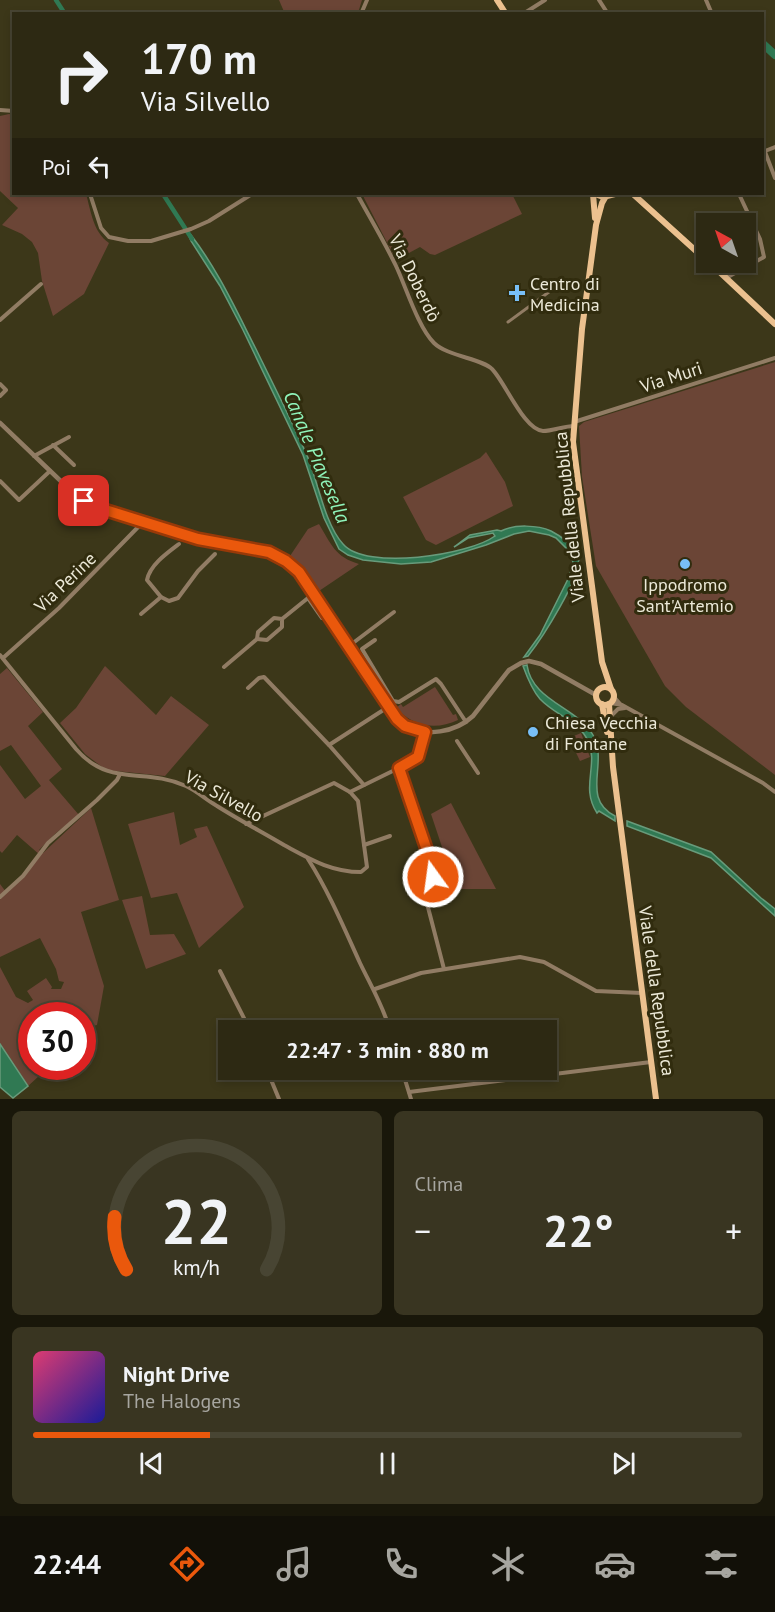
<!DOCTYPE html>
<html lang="it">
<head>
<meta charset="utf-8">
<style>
  :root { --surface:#2d2913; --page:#393521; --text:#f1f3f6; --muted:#a7a6a0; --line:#484533; --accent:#ea580c }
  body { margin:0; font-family:"PT Sans",sans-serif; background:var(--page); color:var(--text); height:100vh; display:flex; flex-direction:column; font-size:22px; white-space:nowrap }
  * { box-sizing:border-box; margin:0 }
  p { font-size:20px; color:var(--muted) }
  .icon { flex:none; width:33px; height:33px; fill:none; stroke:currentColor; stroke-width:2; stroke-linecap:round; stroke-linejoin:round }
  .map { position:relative; height:1099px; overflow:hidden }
  .details { display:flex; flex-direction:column; gap:12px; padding:12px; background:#19170a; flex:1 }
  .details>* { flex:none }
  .top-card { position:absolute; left:12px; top:12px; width:752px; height:183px; border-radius:0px; box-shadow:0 3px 9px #0003,0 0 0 2px var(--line); background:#2d2913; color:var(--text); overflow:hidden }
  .needle { width:39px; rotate:320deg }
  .tools { position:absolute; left:696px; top:213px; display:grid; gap:12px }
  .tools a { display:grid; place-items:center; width:60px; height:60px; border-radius:0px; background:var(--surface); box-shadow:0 3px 9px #0003,0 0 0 2px var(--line); font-size:30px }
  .speed { position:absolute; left:18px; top:1002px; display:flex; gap:12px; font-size:30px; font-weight:700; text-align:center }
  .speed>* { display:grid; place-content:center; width:78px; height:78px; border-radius:50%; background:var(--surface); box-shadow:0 3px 9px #0003,0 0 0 2px var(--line); line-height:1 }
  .speed .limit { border:9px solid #d22; background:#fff; color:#111 }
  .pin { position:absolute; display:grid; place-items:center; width:51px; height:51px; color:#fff; margin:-26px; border-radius:12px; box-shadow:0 3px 9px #0006 }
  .me { position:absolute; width:66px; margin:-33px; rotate:346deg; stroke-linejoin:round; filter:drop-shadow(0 0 4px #0008) }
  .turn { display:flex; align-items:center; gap:21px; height:126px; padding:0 30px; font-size:27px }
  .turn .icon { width:78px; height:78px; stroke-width:2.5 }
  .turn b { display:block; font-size:42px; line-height:51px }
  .then { display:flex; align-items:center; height:57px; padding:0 30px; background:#0003; gap:12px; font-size:22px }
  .big { font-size:45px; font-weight:700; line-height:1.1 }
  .details .card { flex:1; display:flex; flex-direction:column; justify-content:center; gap:9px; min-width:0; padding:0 21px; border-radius:9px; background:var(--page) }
  .details .dial { align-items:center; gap:0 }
  .dial svg { height:156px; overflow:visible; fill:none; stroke:var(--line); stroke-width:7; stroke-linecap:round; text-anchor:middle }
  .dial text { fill:var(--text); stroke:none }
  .song { display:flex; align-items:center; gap:18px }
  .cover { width:72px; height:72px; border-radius:9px; background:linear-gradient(135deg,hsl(340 70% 55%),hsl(240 70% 35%)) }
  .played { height:6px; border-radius:3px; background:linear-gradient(90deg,var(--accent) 25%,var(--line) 25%) }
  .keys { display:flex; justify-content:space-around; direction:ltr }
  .heat { display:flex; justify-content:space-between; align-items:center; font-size:33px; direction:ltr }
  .details .tiles { flex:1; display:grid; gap:12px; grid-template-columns:1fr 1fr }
  .card:last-child { grid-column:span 2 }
  .trip { position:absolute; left:218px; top:1020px; width:339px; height:60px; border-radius:0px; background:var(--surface); box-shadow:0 3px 9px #0003,0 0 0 2px var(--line); font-weight:700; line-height:60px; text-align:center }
  .tabs { display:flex; height:96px; justify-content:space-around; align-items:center; background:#121008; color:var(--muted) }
  .tabs .icon { width:42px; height:42px }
  .tabs .on { color:var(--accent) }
  .tabs b { font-size:27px; color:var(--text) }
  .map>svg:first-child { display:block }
  .green { fill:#6b4536 }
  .water { fill:#307953; stroke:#689b7b; stroke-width:1.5 }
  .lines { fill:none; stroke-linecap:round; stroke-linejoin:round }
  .canal { stroke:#307953; stroke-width:4.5 }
  .river { stroke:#307953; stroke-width:8 }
  .pedestrian { stroke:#917c64; stroke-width:3 }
  .minor { stroke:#917c64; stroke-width:4 }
  .tertiary { stroke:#917c64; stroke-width:4.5 }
  .primary { stroke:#ecc18f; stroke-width:6 }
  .route-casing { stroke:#983908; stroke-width:15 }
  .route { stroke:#ea580c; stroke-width:10 }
  .poi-dot { fill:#78bff7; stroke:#312c0e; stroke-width:2 }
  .labels { text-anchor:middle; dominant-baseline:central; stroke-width:6; stroke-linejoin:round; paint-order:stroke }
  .street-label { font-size:18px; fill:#ece9d8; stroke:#312c0e }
  .poi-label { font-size:18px; fill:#ece9d8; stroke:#312c0e; text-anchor:start }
  .water-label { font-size:20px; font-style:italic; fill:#90f5bb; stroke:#312c0e }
</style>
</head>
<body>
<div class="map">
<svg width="775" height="1099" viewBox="0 0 775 1099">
  <rect width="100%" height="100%" fill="#3c3719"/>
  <g class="green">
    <polygon points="279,0 362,0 358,13 285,14"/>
    <path d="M9,114L13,115L14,194H86C91,211 93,232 109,243L84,294L53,316L42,281L38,253L32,242L22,234L2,225L18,208L0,191V116Z"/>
    <polygon points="362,194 512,194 522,214 435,255 430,254 420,247 396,260"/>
    <polygon points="775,362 775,775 686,707 665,686 596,566 582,477 579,426 584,422"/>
    <polygon points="486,452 505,482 513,506 436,545 426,540 403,497 480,458"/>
    <path d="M319,524C331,544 335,557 359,564L319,591L305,570L290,556L308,529Z"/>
    <polygon points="105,666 156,715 171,696 209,725 165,776 106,770 85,754 60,723 76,708"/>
    <polygon points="7,668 43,712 28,726 62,769 49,780 79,815 56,833 39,850 43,853 91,808 119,900 81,912 104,986 97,1025 88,1027 83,1033 82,1016 32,1016 32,1066 49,1067 28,1086 0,1044 0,967 16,997 28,1003 33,1000 27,991 46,978 52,987 51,989 61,989 64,982 59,981 56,969 40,938 0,957 0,884 6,892 24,877 40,855 17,835 2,853 0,851 0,765 25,799 41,786 11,745 0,751 0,674"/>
    <path d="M435,687L453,715L456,714L458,720C435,731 413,726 396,708L401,704L403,707Z"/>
    <polygon points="581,733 590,757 580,761 569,738"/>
    <polygon points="451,803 496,889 459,889 446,859 431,814"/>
    <polygon points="174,812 180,845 197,837 194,829 207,826 244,907 199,948 177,893 151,898 128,824"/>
    <polygon points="142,896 150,935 174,934 186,954 146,969 122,900"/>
  </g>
  <g class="water">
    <path d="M191,235C218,270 236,310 256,349C274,386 293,423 309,460C318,484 326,526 343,544C366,571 469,555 495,536L493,533L468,538L454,547L470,535L497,530L501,531C514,524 538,525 551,531C559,535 575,546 578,555C585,573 540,641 528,656L524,657L540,635L569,577L573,563L571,553L556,538L549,535L529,531L514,534L486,545L431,562L401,564L363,560L348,555L339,549L324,518L303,455L243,330L220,286L191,241L189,236Z"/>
    <path d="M527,665C532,701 577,707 593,735C609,763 580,798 615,816V821L599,811L597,813C580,787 599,765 588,741C579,721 555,715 540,699C532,690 527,677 523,666Z"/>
    <polygon points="627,821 711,852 761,898 775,909 775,916 711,858 627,826"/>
    <polygon points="0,1044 28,1086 13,1098 0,1087"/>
  </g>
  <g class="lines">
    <g class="canal">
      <polyline points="56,0 65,14"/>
      <polyline points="163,194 192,239"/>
    </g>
    <polyline class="river" points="762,43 775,55"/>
    <polyline class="pedestrian" points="508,322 553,289"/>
    <g class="minor">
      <polyline points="599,0 608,14"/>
      <polyline points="706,0 712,14"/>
      <polyline points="361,14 367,0"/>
      <polyline points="523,14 545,0"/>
      <polyline points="0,110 14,111"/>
      <polyline points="762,144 775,178"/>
      <polyline points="765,151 775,147"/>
      <polyline points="90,194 101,228 109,237 128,241 151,241 191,229 209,221 252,194"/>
      <path d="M357,194C370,218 384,241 396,266C406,287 418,327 434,343C447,356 483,359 492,369C505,382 524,430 543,431C553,431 564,426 574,426"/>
      <polyline points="726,278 764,257 760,239 739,194"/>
      <polyline points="0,320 41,284"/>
      <polyline points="0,384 6,390 0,396"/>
      <polyline points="574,422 775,358"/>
      <polyline points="53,445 74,465"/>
      <polyline points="34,456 69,437"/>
      <polyline points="0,481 19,500 50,471"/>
      <path d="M179,544C167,553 150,565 147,580L161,597L169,601L178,598L198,571L215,554"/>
      <polyline points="141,614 161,597"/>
      <polygon points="274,618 282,619 282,627 267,640 257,639 258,632"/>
      <polyline points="282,619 308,598 322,618 331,618"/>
      <polyline points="375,640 362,649 393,701 399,702 436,679 441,684 466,722"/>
      <polyline points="349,646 394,612"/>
      <path d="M0,655L76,749C110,788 144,767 186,786C197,791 206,800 217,806C239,820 262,832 284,845C310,859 331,872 361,872L367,867L358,801L350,792L334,783L246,824"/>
      <polyline points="3,658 59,608 143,522"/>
      <polyline points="224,667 257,639"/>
      <polyline points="248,688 259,678 264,677 329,745 364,785"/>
      <polyline points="614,697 621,705"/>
      <polyline points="611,703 622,705 763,783 775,792"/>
      <polyline points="611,716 618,709 625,708"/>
      <polyline points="457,741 478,773"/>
      <polyline points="329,745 388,707"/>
      <polyline points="399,768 433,868 433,877"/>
      <polyline points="350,792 415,760 421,752 425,732"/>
      <polyline points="364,845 390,836"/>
      <path d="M308,859C329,892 344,928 360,963C371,986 383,1006 390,1030"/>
      <polyline points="423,888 444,969"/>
      <polyline points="0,897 23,876 48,843 97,800 117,780 120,774"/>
      <polyline points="220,971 250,1030"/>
      <polyline points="375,989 421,973 520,957 544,962 596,991 642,993"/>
      <polyline points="267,1070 279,1099"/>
      <polyline points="402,1070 411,1099"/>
      <polyline points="409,1092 651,1062"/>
    </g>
    <path class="tertiary" d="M0,423L68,488L91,505L198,539L269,552L286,561L299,572L312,589L385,703C391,711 396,720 405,725C425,738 456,732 473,716L509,670L521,663L529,661L541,664L596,695"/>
    <g class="primary">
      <polyline points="497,0 506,14"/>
      <polyline points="593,194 595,218"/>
      <polyline points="595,194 603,197 615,194"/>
      <polyline points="633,194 706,260"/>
      <polyline points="606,196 602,203 596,225 582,329 573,442 602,662 611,689"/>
      <polyline points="709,262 775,324"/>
      <circle cx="605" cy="696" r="9"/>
      <polyline points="602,704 607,732"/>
      <polyline points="609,704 613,767 656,1099"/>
    </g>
  </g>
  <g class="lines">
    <defs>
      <polyline id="route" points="84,501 102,509 198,539 269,552 286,561 299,572 397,719 405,726 425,732 418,757 399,768 433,868 433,877"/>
    </defs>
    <use href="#route" class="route-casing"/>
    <use href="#route" class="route"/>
  </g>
  <g class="poi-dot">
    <path d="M514 284h6v6h6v6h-6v6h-6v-6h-6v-6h6z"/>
    <circle cx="685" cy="564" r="6"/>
    <circle cx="533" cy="732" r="6"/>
  </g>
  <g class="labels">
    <g class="street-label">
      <text transform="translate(415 278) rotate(64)">Via Doberdò</text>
      <text transform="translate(671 377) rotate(-18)">Via Muri</text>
      <text transform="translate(569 517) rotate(-96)">Viale della Repubblica</text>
      <text transform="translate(65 582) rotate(-44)">Via Perine</text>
      <text transform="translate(224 796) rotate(29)">Via Silvello</text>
      <text transform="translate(657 991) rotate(82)">Viale della Repubblica</text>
    </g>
    <g class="poi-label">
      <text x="530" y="283">Centro di<tspan x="530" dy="21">Medicina</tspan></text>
      <text x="685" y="584" text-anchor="middle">Ippodromo<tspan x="685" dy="21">Sant'Artemio</tspan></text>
      <text x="545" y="722">Chiesa Vecchia<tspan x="545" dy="21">di Fontane</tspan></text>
    </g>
    <g class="water-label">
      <text transform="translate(317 457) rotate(67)">Canale Piavesella</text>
    </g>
  </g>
</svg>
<div class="tools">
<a><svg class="needle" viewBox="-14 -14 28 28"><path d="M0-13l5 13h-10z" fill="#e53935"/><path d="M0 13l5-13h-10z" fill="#a7a6a0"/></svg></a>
</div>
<div class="speed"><div class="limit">30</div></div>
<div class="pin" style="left:84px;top:501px;background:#d93025"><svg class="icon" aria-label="arrive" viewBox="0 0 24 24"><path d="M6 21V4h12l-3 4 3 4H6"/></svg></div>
<svg class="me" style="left:433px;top:877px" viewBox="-20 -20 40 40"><circle r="17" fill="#ea580c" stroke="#fff" stroke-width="3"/><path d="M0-11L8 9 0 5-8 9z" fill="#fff"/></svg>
<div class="trip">22:47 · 3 min · 880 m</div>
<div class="top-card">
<div class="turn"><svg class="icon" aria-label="right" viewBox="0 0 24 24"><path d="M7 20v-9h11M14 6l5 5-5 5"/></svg><div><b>170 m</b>Via Silvello</div></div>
<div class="then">Poi<svg class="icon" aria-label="left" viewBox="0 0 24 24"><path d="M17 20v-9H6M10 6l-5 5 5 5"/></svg></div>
</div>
</div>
<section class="details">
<div class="tiles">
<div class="card dial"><svg viewBox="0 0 100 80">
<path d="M14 69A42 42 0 1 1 86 69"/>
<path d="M14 69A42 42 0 0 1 8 42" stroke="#ea580c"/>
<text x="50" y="56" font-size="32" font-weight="700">22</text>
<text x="50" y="72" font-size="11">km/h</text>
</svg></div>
<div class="card"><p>Clima</p>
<div class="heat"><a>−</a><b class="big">22°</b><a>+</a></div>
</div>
<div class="card">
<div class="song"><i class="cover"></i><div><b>Night Drive</b><p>The Halogens</p></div></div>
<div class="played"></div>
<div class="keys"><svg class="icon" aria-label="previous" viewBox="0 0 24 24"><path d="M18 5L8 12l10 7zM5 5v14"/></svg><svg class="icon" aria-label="pause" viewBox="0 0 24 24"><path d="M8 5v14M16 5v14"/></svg><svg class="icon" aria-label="next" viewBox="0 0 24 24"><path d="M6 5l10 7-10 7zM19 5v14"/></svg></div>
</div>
</div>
</section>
<nav class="tabs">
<b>22:44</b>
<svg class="icon on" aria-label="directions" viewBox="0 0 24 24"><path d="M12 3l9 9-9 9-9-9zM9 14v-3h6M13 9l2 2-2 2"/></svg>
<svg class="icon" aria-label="music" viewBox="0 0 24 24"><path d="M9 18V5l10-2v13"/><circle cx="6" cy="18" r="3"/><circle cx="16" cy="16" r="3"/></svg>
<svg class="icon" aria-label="phone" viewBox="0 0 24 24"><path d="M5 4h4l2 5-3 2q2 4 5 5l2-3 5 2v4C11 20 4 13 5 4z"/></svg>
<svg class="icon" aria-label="climate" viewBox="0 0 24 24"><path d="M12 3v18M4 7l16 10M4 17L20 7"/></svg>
<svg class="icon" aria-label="car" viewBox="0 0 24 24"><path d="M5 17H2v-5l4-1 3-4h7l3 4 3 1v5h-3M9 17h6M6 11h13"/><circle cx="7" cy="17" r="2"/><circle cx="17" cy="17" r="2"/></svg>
<svg class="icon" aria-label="filters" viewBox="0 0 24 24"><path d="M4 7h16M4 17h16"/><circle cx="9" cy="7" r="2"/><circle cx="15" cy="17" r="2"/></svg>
</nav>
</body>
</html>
